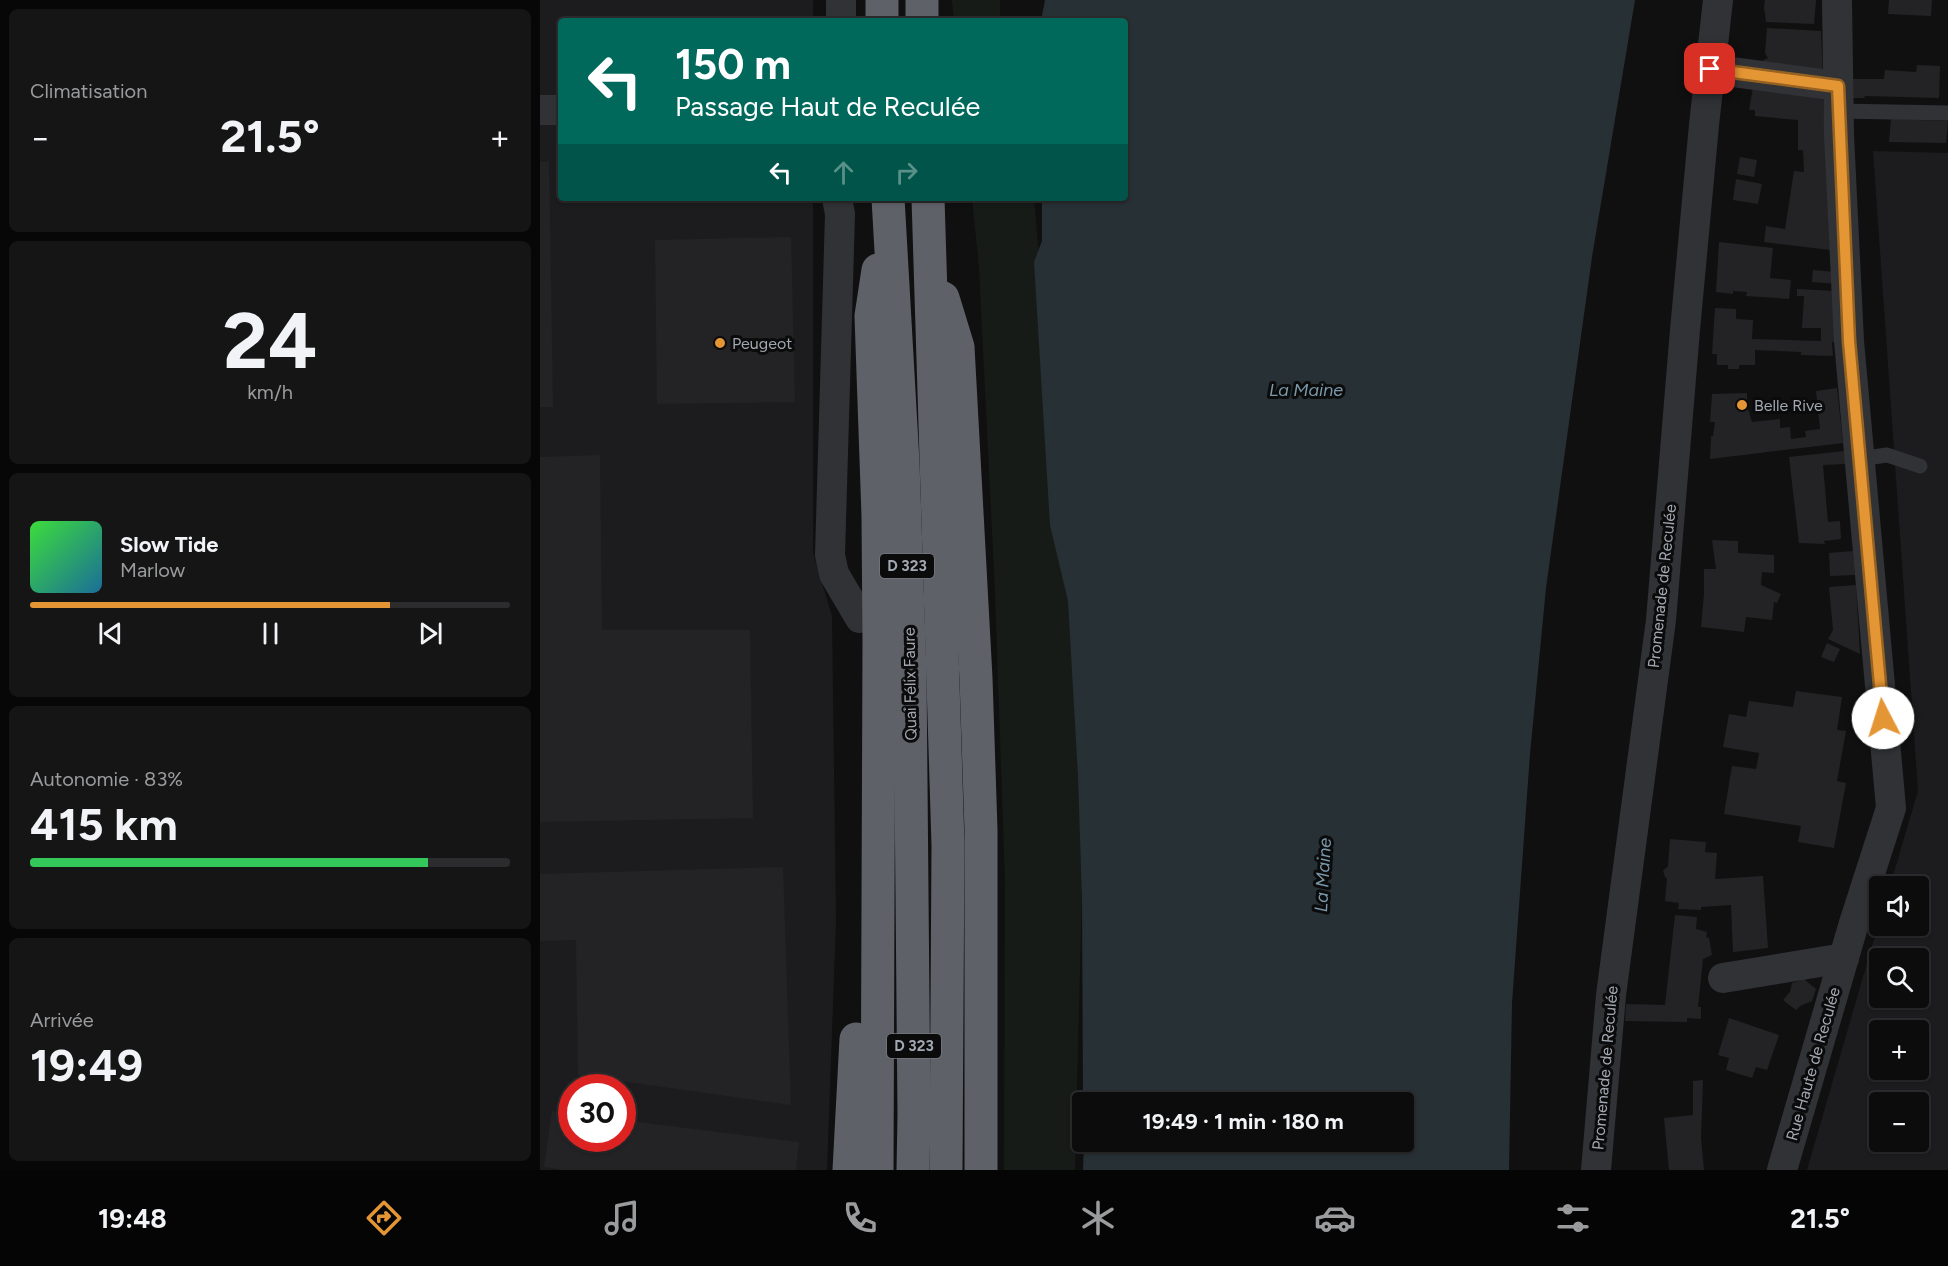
<!DOCTYPE html>
<html lang="fr">
<head>
<meta charset="utf-8">
<style>
  :root { --surface:#0c0c0d; --page:#151516; --text:#f1f3f6; --muted:#9a9b9d; --line:#2c2c2e; --accent:#e59634 }
  body { margin:0; font-family:Figtree,sans-serif; background:var(--page); color:var(--text); height:100vh; display:flex; flex-direction:column; font-size:22px; white-space:nowrap }
  * { box-sizing:border-box; margin:0 }
  p { font-size:20px; color:var(--muted) }
  .icon { flex:none; width:33px; height:33px; fill:none; stroke:currentColor; stroke-width:2; stroke-linecap:round; stroke-linejoin:round }
  .map { position:relative; flex:1; overflow:hidden }
  .drawer { display:flex; flex-direction:column; gap:9px; padding:9px; background:#070707; width:540px }
  .drawer>* { flex:none }
  .top-card { position:absolute; left:18px; top:18px; width:570px; height:183px; border-radius:6px; box-shadow:0 2px 4px #0004,0 0 0 2px var(--line); background:#00695c; color:#fff; overflow:hidden }
  .controls { position:absolute; left:1329px; top:876px; display:grid; gap:12px }
  .controls a { display:grid; place-items:center; width:60px; height:60px; border-radius:6px; background:var(--surface); box-shadow:0 2px 4px #0004,0 0 0 2px var(--line); font-size:30px }
  .speed { position:absolute; left:18px; top:1074px; display:flex; gap:12px; font-size:30px; font-weight:700; text-align:center }
  .speed>* { display:grid; place-content:center; width:78px; height:78px; border-radius:50%; background:var(--surface); box-shadow:0 2px 4px #0004,0 0 0 2px var(--line); line-height:1 }
  .speed .limit { border:9px solid #d22; background:#fff; color:#111 }
  .pin { position:absolute; display:grid; place-items:center; width:51px; height:51px; color:#fff; margin:-26px; border-radius:12px; box-shadow:0 3px 9px #0006 }
  .me { position:absolute; width:66px; margin:-33px; rotate:355deg; stroke-linejoin:round; filter:drop-shadow(0 0 4px #0008) }
  .turn { display:flex; align-items:center; gap:21px; height:126px; padding:0 18px; font-size:27px }
  .turn .icon { width:78px; height:78px; stroke-width:2.5 }
  .turn b { display:block; font-size:42px; line-height:51px }
  .lanes { display:flex; align-items:center; height:57px; padding:0 18px; background:#0003; justify-content:center; gap:30px; direction:ltr }
  .lanes .off { opacity:.35 }
  .big { font-size:45px; font-weight:700; line-height:1.1 }
  .drawer .tile { flex:1; display:flex; flex-direction:column; justify-content:center; gap:9px; min-width:0; padding:0 21px; border-radius:9px; background:var(--page) }
  .drawer .dial { align-items:center; gap:0 }
  .dial b { font-size:78px; line-height:1 }
  .song { display:flex; align-items:center; gap:18px }
  .cover { width:72px; height:72px; border-radius:9px; background:linear-gradient(135deg,hsl(120 70% 55%),hsl(200 70% 35%)) }
  .played { height:6px; border-radius:3px; background:linear-gradient(90deg,var(--accent) 75%,var(--line) 75%) }
  .keys { display:flex; justify-content:space-around; direction:ltr }
  .heat { display:flex; justify-content:space-between; align-items:center; font-size:33px; direction:ltr }
  .charge { height:9px; border-radius:4px; background:linear-gradient(90deg,#34c759 83%,var(--line) 0) }
  .trip { position:absolute; left:532px; top:1092px; width:342px; height:60px; border-radius:6px; background:var(--surface); box-shadow:0 2px 4px #0004,0 0 0 2px var(--line); font-weight:700; line-height:60px; text-align:center }
  .dock { display:flex; height:96px; justify-content:space-around; align-items:center; background:#050505; color:var(--muted) }
  .dock .icon { width:42px; height:42px }
  .dock .current { color:var(--accent) }
  .dock b { font-size:27px; color:var(--text) }
  main { display:flex; flex:1; min-height:0 }
  .map>svg:first-child { display:block }
  .built { fill:#1c1c1e; fill-rule:evenodd }
  .green { fill:#171b17 }
  .water { fill:#273034 }
  .building { fill:#232325 }
  .lines { fill:none; stroke-linecap:round; stroke-linejoin:round }
  .lane { stroke:#313236; stroke-width:15 }
  .street { stroke:#313236; stroke-width:30 }
  .highway { stroke:#5e6167; stroke-width:33 }
  .route-casing { stroke:#956222; stroke-width:15 }
  .route { stroke:#e59634; stroke-width:10 }
  .poi-dot { fill:#e59634; stroke:#0b0b0c; stroke-width:2 }
  .labels { text-anchor:middle; dominant-baseline:central; stroke-width:6; stroke-linejoin:round; paint-order:stroke }
  .shield { fill:#0b0b0c; stroke:#757980; stroke-width:1.5 }
  .shield-label { font-size:15px; font-weight:bold; fill:#a2a8b1 }
  .poi-label { font-size:16px; fill:#a2a8b1; stroke:#0b0b0c; text-anchor:start }
  .street-label { font-size:16px; fill:#a2a8b1; stroke:#0b0b0c }
  .water-label { font-size:18px; font-style:italic; fill:#7a99ab; stroke:#0b0b0c }
</style>
</head>
<body>
<main>
<section class="drawer">
<div class="tile"><p>Climatisation</p>
<div class="heat"><a>−</a><b class="big">21.5°</b><a>+</a></div>
</div>
<div class="tile dial"><b>24</b><p>km/h</p></div>
<div class="tile">
<div class="song"><i class="cover"></i><div><b>Slow Tide</b><p>Marlow</p></div></div>
<div class="played"></div>
<div class="keys"><svg class="icon" aria-label="previous" viewBox="0 0 24 24"><path d="M18 5L8 12l10 7zM5 5v14"/></svg><svg class="icon" aria-label="pause" viewBox="0 0 24 24"><path d="M8 5v14M16 5v14"/></svg><svg class="icon" aria-label="next" viewBox="0 0 24 24"><path d="M6 5l10 7-10 7zM19 5v14"/></svg></div>
</div>
<div class="tile"><p>Autonomie · 83%</p><b class="big">415 km</b><div class="charge"></div></div>
<div class="tile"><p>Arrivée</p><b class="big">19:49</b></div>
</section>
<div class="map">
<svg width="1408" height="1170" viewBox="0 0 1408 1170">
  <rect width="100%" height="100%" fill="#101011"/>
  <g class="built">
    <path d="M0,0H273V21H21V198H273V553L292,616L296,921L287,1170H0ZM32,1088H82V1138H32Z"/>
    <path d="M1333,151L1408,153V1170H1267L1339,922L1340,926H1378V886H1350L1378,791ZM1340,958H1378V998H1340ZM1340,1030H1378V1070H1340ZM1340,1102H1378V1142H1340Z"/>
  </g>
  <g class="green">
    <polygon points="412,0 460,0 460,21 414,21"/>
    <polygon points="432,198 494,198 518,484 546,730 535,1170 464,1170 465,881 455,592 439,267"/>
  </g>
  <polygon class="water" points="505,0 1095,0 1052,257 1006,588 990,754 972,1003 969,1170 543,1170 544,1142 864,1142 864,1102 543,1102 542,899 538,776 528,601 510,525 494,262 502,241 502,198 585,198 585,21 501,21"/>
  <g class="building">
    <polygon points="1225,0 1276,0 1274,24 1226,22 1224,7"/>
    <polygon points="1349,0 1392,0 1391,16 1348,14"/>
    <polygon points="1227,28 1281,31 1283,76 1222,61 1228,58 1225,53"/>
    <polygon points="1377,65 1400,66 1399,98 1325,96 1324,98 1310,98 1308,79 1344,79 1345,70 1376,72"/>
    <polygon points="1213,87 1283,94 1290,250 1224,242 1226,226 1245,229 1254,171 1264,172 1263,150 1258,150 1258,120 1215,116 1215,110 1209,110"/>
    <polygon points="1351,119 1408,121 1406,143 1349,142"/>
    <polygon points="1200,157 1217,160 1214,177 1197,174"/>
    <polygon points="9,161 13,407 0,407 0,162"/>
    <polygon points="1196,179 1222,184 1218,204 1193,200"/>
    <polygon points="251,237 255,402 117,404 115,240"/>
    <polygon points="1179,242 1233,248 1230,278 1251,280 1249,299 1206,296 1207,292 1193,291 1193,294 1176,292"/>
    <polygon points="1273,270 1296,272 1297,284 1272,282"/>
    <polygon points="1257,289 1297,291 1301,342 1292,342 1293,356 1261,355 1261,352 1215,350 1215,365 1199,365 1199,369 1188,369 1188,365 1177,365 1177,354 1172,354 1175,308 1196,309 1196,319 1213,320 1212,339 1281,341 1281,328 1262,328 1264,296 1257,296"/>
    <polygon points="1297,388 1303,443 1170,459 1171,436 1173,436 1175,422 1170,422 1172,394 1207,393 1207,406 1212,422 1240,419 1240,428 1250,427 1251,439 1266,437 1265,431 1280,429 1276,391"/>
    <polygon points="1304,451 1306,464 1283,465 1288,522 1300,521 1301,539 1284,541 1285,544 1259,543 1249,457"/>
    <polygon points="60,455 62,630 210,630 213,818 0,822 0,457"/>
    <polygon points="1172,540 1198,541 1198,553 1234,555 1234,573 1222,572 1221,585 1241,594 1237,603 1234,602 1232,620 1206,617 1204,632 1161,627 1164,594 1164,569 1176,569"/>
    <polygon points="1313,551 1315,575 1290,576 1289,553"/>
    <polygon points="1316,585 1320,654 1288,639 1293,630 1289,587"/>
    <polygon points="1287,643 1300,649 1294,662 1281,657"/>
    <polygon points="1256,691 1302,697 1297,730 1306,731 1297,781 1306,783 1294,848 1258,842 1261,826 1184,814 1192,766 1216,769 1219,753 1183,747 1189,714 1206,717 1209,701 1253,707"/>
    <polygon points="1130,839 1166,842 1165,852 1177,853 1175,879 1223,876 1228,948 1193,952 1191,905 1161,907 1161,910 1138,909 1139,903 1125,901 1127,878 1125,877 1123,871 1128,866"/>
    <polygon points="243,867 251,1105 38,1075 36,940 0,941 0,874"/>
    <polygon points="1135,915 1157,917 1156,929 1167,932 1166,937 1169,938 1172,955 1163,959 1158,1007 1161,1007 1161,1019 1147,1018 1147,1022 1085,1021 1086,1004 1125,1005"/>
    <polygon points="1264,979 1276,989 1272,1001 1260,1006 1256,1010 1243,1000 1250,992 1252,983"/>
    <polygon points="1189,1018 1239,1035 1227,1070 1216,1067 1212,1078 1186,1070 1189,1058 1178,1055"/>
    <polygon points="1163,1080 1161,1138 1164,1170 1129,1170 1124,1118 1153,1115 1153,1081"/>
    <polygon points="12,1111 32,1114 32,1138 82,1138 82,1120 259,1142 256,1170 24,1170 4,1167"/>
  </g>
  <g class="lines">
    <g class="lane">
      <polyline points="1298,111 1408,113"/>
      <polyline points="1319,459 1347,455 1380,466"/>
    </g>
    <g class="street">
      <polyline points="301,0 301,21"/>
      <polyline points="1170,69 1298,86"/>
      <polyline points="0,110 21,110"/>
      <polyline points="297,198 300,214 290,555 294,574 320,618"/>
      <polyline points="1183,978 1304,958"/>
      <polyline points="1056,1170 1071,995 1121,620 1145,330 1164,125 1178,0"/>
      <polyline points="1242,1170 1314,923 1351,808 1309,341 1299,135 1297,0"/>
    </g>
    <g class="highway">
      <polyline points="342,0 342,21"/>
      <polyline points="382,0 382,21"/>
      <polyline points="348,198 363,462 370,672 374,1115 373,1170"/>
      <polyline points="388,198 408,845 406,1170"/>
      <polyline points="403,298 418,347 436,678 441,830 441,1170"/>
      <polyline points="309,1170 316,1039"/>
      <polyline points="337,1170 339,640 338,516 331,316 338,270"/>
    </g>
  </g>
  <g class="lines">
    <defs>
      <polyline id="route" points="1170,69 1298,86 1309,341 1343,718"/>
    </defs>
    <use href="#route" class="route-casing"/>
    <use href="#route" class="route"/>
  </g>
  <g class="poi-dot">
    <circle cx="180" cy="343" r="6"/>
    <circle cx="1202" cy="405" r="6"/>
  </g>
  <g class="labels">
    <g class="shield">
      <rect x="340" y="554" width="54" height="24" rx="4.5"/>
      <rect x="347" y="1034" width="54" height="24" rx="4.5"/>
    </g>
    <g class="shield-label">
      <text x="367" y="566">D 323</text>
      <text x="374" y="1046">D 323</text>
    </g>
    <g class="poi-label">
      <text x="192" y="343">Peugeot</text>
      <text x="1214" y="405">Belle Rive</text>
    </g>
    <g class="street-label">
      <text transform="translate(1122 586) rotate(-84)">Promenade de Reculée</text>
      <text transform="translate(370 684) rotate(-91)">Quai Félix Faure</text>
      <text transform="translate(1273 1064) rotate(-74)">Rue Haute de Reculée</text>
      <text transform="translate(1065 1068) rotate(-85)">Promenade de Reculée</text>
    </g>
    <g class="water-label">
      <text x="766" y="390">La Maine</text>
      <text transform="translate(783 875) rotate(-87)">La Maine</text>
    </g>
  </g>
</svg>
<div class="controls">
<a><svg class="icon" aria-label="sound" viewBox="0 0 24 24"><path d="M4 9h4l5-4v14l-5-4H4zM17 9q2 3 0 6"/></svg></a>
<a><svg class="icon" aria-label="search" viewBox="0 0 24 24"><circle cx="10" cy="10" r="6"/><path d="M15 15l6 6"/></svg></a>
<a>+</a>
<a>−</a>
</div>
<div class="speed"><div class="limit">30</div></div>
<div class="pin" style="left:1170px;top:69px;background:#d93025"><svg class="icon" aria-label="arrive" viewBox="0 0 24 24"><path d="M6 21V4h12l-3 4 3 4H6"/></svg></div>
<svg class="me" style="left:1343px;top:718px" viewBox="-20 -20 40 40"><circle r="19" fill="#fff"/><path d="M0-13L10 11 0 6-10 11z" fill="#e59634"/></svg>
<div class="trip">19:49 · 1 min · 180 m</div>
<div class="top-card">
<div class="turn"><svg class="icon" aria-label="left" viewBox="0 0 24 24"><path d="M17 20v-9H6M10 6l-5 5 5 5"/></svg><div><b>150 m</b>Passage Haut de Reculée</div></div>
<div class="lanes"><svg class="icon" aria-label="left" viewBox="0 0 24 24"><path d="M17 20v-9H6M10 6l-5 5 5 5"/></svg><svg class="icon off" aria-label="ahead" viewBox="0 0 24 24"><path d="M12 20V5M6 11l6-6 6 6"/></svg><svg class="icon off" aria-label="right" viewBox="0 0 24 24"><path d="M7 20v-9h11M14 6l5 5-5 5"/></svg></div>
</div>
</div>
</main>
<nav class="dock">
<b>19:48</b>
<svg class="icon current" aria-label="directions" viewBox="0 0 24 24"><path d="M12 3l9 9-9 9-9-9zM9 14v-3h6M13 9l2 2-2 2"/></svg>
<svg class="icon" aria-label="music" viewBox="0 0 24 24"><path d="M9 18V5l10-2v13"/><circle cx="6" cy="18" r="3"/><circle cx="16" cy="16" r="3"/></svg>
<svg class="icon" aria-label="phone" viewBox="0 0 24 24"><path d="M5 4h4l2 5-3 2q2 4 5 5l2-3 5 2v4C11 20 4 13 5 4z"/></svg>
<svg class="icon" aria-label="climate" viewBox="0 0 24 24"><path d="M12 3v18M4 7l16 10M4 17L20 7"/></svg>
<svg class="icon" aria-label="car" viewBox="0 0 24 24"><path d="M5 17H2v-5l4-1 3-4h7l3 4 3 1v5h-3M9 17h6M6 11h13"/><circle cx="7" cy="17" r="2"/><circle cx="17" cy="17" r="2"/></svg>
<svg class="icon" aria-label="filters" viewBox="0 0 24 24"><path d="M4 7h16M4 17h16"/><circle cx="9" cy="7" r="2"/><circle cx="15" cy="17" r="2"/></svg>
<b>21.5°</b>
</nav>
</body>
</html>
